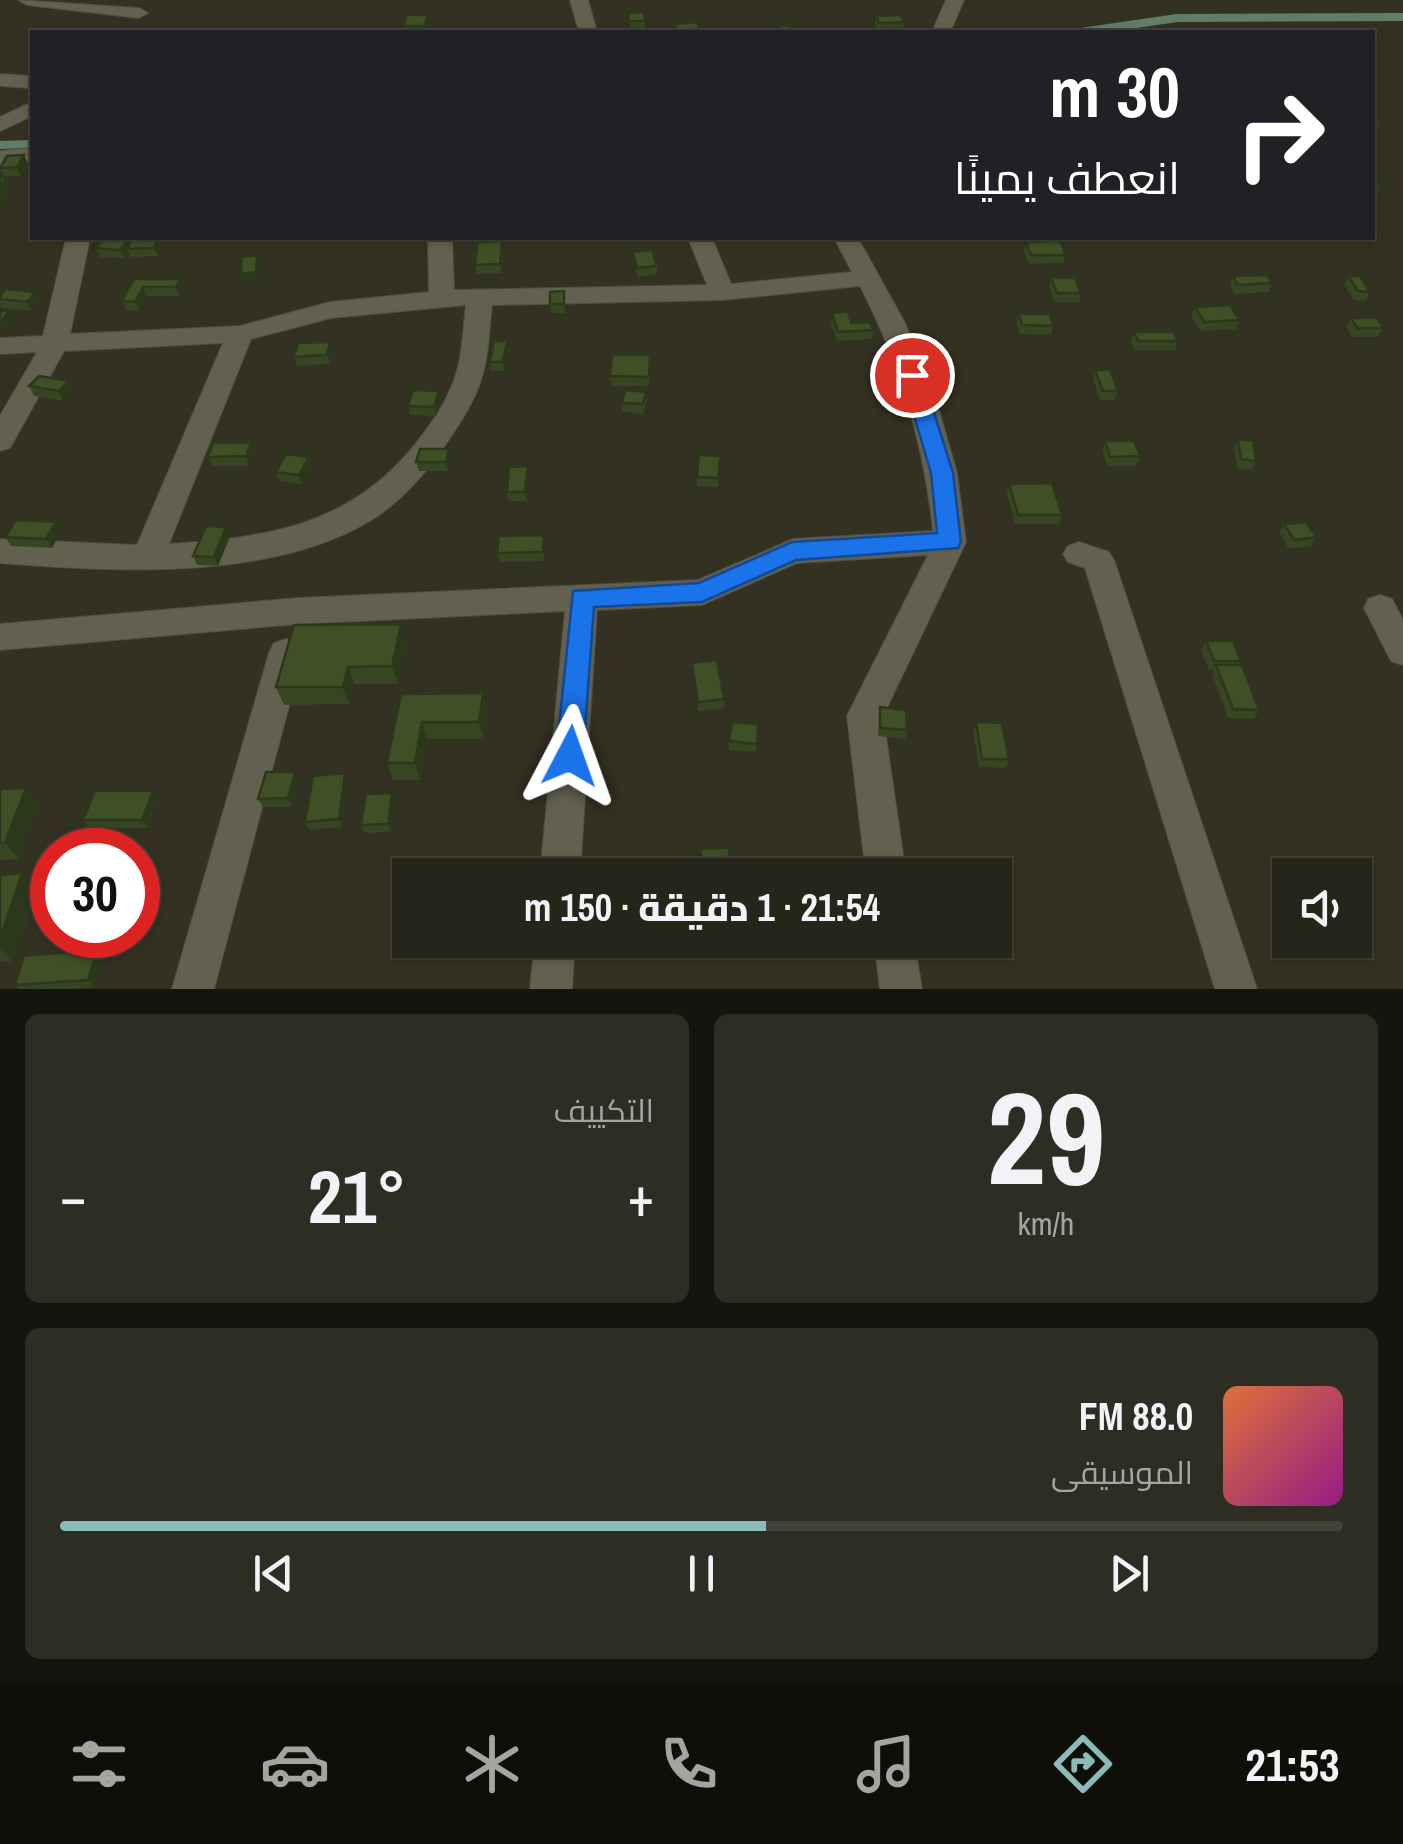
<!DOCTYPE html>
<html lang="ar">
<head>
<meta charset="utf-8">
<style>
  :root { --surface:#26251a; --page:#2e2d23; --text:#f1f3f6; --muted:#a4a5a2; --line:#424239; --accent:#8bbbb9 }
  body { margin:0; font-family:"Archivo Narrow",Cairo,sans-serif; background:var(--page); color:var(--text); direction:rtl; height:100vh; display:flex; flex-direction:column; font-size:38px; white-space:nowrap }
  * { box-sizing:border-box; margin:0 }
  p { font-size:32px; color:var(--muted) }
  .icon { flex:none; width:55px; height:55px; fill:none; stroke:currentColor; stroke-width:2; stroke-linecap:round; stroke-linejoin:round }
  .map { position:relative; height:989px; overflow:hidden; direction:ltr }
  .sheet { display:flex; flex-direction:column; gap:25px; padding:25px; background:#15140e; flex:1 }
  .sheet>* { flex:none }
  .top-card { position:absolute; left:30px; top:30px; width:1345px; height:210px; border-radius:0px; box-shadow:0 2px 8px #0004,0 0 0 2px var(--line); direction:rtl; background:#202124; color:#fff; overflow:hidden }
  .buttons { position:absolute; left:1272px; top:858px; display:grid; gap:20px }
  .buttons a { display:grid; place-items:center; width:100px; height:100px; border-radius:0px; background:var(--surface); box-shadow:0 2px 8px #0004,0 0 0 2px var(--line); font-size:50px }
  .speed { position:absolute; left:30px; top:828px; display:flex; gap:20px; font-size:50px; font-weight:700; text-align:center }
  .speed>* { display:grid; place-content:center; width:130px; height:130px; border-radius:50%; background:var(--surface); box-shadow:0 2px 8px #0004,0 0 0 2px var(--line); line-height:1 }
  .speed .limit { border:15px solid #d22; background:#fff; color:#111 }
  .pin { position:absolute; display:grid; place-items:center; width:85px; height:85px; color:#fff; margin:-42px; border:5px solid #fff; border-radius:50%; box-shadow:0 2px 10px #0007 }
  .me { position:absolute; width:110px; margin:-55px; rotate:4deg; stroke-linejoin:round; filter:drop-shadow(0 0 8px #0008) }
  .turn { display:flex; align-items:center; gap:35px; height:210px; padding:0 30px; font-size:45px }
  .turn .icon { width:130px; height:130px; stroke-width:2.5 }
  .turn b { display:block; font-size:70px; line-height:85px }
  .big { font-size:75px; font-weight:800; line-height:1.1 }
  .sheet .widget { flex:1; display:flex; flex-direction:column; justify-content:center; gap:15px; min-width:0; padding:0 35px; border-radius:15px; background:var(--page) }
  .sheet .dial { align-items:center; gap:0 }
  .dial b { font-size:130px; line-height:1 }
  .song { display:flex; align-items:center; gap:30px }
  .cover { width:120px; height:120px; border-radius:15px; background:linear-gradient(135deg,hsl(20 70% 55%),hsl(310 70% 35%)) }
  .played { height:10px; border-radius:5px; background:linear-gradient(90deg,var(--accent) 55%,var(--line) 55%) }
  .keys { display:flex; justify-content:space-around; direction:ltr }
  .heat { display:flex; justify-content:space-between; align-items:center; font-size:55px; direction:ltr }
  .sheet .tiles { flex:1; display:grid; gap:25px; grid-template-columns:1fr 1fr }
  .widget:last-child { grid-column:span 2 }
  .trip { position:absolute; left:392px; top:858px; width:620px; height:100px; border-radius:0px; background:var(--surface); box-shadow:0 2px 8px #0004,0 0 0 2px var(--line); font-weight:800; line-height:100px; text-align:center; direction:rtl }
  .dock { display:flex; height:160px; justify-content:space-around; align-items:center; background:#0f0f0a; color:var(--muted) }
  .dock .icon { width:70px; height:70px }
  .dock .current { color:var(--accent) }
  .dock b { font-size:45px; color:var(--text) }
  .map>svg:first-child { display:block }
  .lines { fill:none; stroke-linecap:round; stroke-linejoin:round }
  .stream { stroke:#627d66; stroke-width:8 }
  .minor-casing { stroke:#4e4d40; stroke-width:2 }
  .minor { fill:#626150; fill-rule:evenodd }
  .wall { fill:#364522 }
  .shaded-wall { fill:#2c381b }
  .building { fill:#3f5027; stroke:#2c381b; stroke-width:2.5 }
  .route { fill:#1a73e8; stroke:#114b97; stroke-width:2.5 }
</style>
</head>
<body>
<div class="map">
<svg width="1403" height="989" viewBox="0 0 1403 989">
  <rect width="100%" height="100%" fill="#333122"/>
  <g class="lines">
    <g class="stream">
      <polyline points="1081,32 1177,18 1403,17"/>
      <polyline points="0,145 32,144"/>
    </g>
    <defs>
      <g id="minor">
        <polygon points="18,0 139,8 148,13 139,18 27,5"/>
        <polygon points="570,0 588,0 597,32 579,32"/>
        <polygon points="946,0 964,0 950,32 932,32"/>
        <polygon points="0,74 32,76 32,88 0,86"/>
        <polygon points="32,102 32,116 0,131 0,117"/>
        <polygon points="32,148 32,161 0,165 0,151"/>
        <path d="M66,238H90L70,334L240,326L330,302L429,292L428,238H452L454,290L707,285L688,238H712L731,284L852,272L834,238H858L905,323L936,400L957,473L966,542L883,716L906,875H866L847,716L928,555L797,563L702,605L597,610L580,875H540L565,611L298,624L0,650V624L298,598L698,580L793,539L933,531C924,445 900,363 860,286L722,300L492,305C489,330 489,356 481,380C474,402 461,422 448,441C427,472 401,503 368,522C269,581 111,572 0,563V539L137,545L223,343L64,351L10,448L0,451V416L37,352L0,354V338L43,336ZM466,305C463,328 463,352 456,374C448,401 430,426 413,447C347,527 267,537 169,544L251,339L331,318Z"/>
        <polygon points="1079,542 1109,552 1114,560 1257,989 1215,989 1085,568 1068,562 1063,554 1068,546"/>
        <polygon points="1380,595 1392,599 1403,620 1403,665 1391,661 1364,608 1368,599"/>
        <polygon points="286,639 298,643 303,653 214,989 172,989 269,653 274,643"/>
        <polygon points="535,940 575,940 572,989 530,989"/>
        <polygon points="874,940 914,940 922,989 880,989"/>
      </g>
    </defs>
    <use href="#minor" class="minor-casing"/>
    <use href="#minor" class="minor"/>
  </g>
  <g class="wall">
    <polygon points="644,12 645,29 630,29 628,13"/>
    <polygon points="876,16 904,22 903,30 878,31 875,24"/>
    <polygon points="429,23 426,32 404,32 403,26"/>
    <polygon points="1372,114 1380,122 1376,131 1372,131"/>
    <polygon points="24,155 28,164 21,176 3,177 0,167"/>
    <polygon points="1372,179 1381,187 1377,196 1372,196"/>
    <polygon points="325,238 345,238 344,241 326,241"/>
    <polygon points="158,239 161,248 158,256 131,257 129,252 124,258 100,257 96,248"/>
    <polygon points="1026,242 1066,255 1063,263 1029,264 1024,251"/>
    <polygon points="503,250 501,273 477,274 475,265"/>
    <polygon points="633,252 657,266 657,274 637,277"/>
    <polygon points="1233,276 1272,283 1269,292 1235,294 1230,285"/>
    <polygon points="1348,276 1370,292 1366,301 1354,300 1344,285"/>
    <polygon points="1051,278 1081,293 1079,302 1055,302 1049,287"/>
    <polygon points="134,279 184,288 179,296 146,296 139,311 126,310 122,301"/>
    <polygon points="564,291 565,313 551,313 550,304"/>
    <polygon points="35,292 40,301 31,311 2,308 0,304 0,296"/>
    <polygon points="1195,307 1239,320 1236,329 1201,331 1191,316"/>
    <polygon points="832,313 851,323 873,330 872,339 837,341 831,322"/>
    <polygon points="1019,314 1053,326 1051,335 1020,334 1017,323"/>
    <polygon points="1351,318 1383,328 1378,337 1352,337 1346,327"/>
    <polygon points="1134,332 1178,341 1175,350 1134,350 1131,341"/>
    <polygon points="508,350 505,371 491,371 490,362"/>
    <polygon points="333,351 330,364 297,366 294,357"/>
    <polygon points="650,364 649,386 611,386 610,376"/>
    <polygon points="1095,370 1118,391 1115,400 1100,400 1093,379"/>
    <polygon points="69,381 73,390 63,401 34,396 29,386"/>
    <polygon points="439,391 441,400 436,416 410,415 408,406"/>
    <polygon points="646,392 647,401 643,414 622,412 622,403"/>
    <polygon points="1238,439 1256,461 1252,470 1237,468 1234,448"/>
    <polygon points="1105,441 1140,456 1136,466 1107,466 1102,450"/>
    <polygon points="254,452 249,466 212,466 208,457"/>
    <polygon points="721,456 718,487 697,486 697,477"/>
    <polygon points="309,457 312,466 302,484 279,481 276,472"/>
    <polygon points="451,458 448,471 419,471 416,462"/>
    <polygon points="528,466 529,475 527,501 508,501 507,492"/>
    <polygon points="1009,484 1062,515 1059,524 1015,524 1007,493"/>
    <polygon points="1284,524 1316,537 1311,546 1289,549 1279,533"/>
    <polygon points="226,527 230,536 218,566 197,565 193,556"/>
    <polygon points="61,531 52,548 11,546 5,537"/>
    <polygon points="544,535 544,561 499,562 497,553"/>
    <polygon points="406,641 398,684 354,684 350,704 284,705 276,687"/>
    <polygon points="1206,641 1241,661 1239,665 1259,710 1254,719 1228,718 1212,674 1214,670 1209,670 1201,650"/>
    <polygon points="692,663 724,699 724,708 698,711"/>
    <polygon points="483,693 487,710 484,739 427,739 420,780 393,780 387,763 401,694"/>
    <polygon points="880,707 907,730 905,739 878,736"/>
    <polygon points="976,722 1009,759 1006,768 979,767 973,731"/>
    <polygon points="758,724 756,752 729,750 729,741"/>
    <polygon points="299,781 292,807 263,807 258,799"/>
    <polygon points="348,782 342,827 309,830 305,822"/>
    <polygon points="0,789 39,804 19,859 0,860"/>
    <polygon points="153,791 158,799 148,828 89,828 83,820"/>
    <polygon points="392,793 395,801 391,832 365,833 361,825"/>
    <polygon points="95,844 99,850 52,850 52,878 44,879 37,871 44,848"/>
    <polygon points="22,873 36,889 12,961 0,962 0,875"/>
    <polygon points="103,958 95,987 69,989 19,989 15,985"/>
  </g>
  <g class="shaded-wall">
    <polygon points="428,15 429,23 425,32 424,26"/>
    <polygon points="24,155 28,164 21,176 17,167"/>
    <polygon points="7,177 11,186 6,193 9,199 0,208 0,186"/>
    <polygon points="128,239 132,248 127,249 129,252 124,258 120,250"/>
    <polygon points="158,239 161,248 158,256 154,248"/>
    <polygon points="502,241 503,250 501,273 500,264"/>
    <polygon points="257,255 260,264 259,281 244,283 241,274"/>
    <polygon points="180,279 184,288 179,296 176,287"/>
    <polygon points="143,287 146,296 139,311 135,302"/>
    <polygon points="35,292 40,301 31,311 27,302"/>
    <polygon points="9,311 13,320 4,333 0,323"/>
    <polygon points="507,341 508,350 505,371 503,362"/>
    <polygon points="330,342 333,351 330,364 327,355"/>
    <polygon points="69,381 73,390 63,401 59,391"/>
    <polygon points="439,391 441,400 436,416 434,407"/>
    <polygon points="251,443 254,452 249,466 246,456"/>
    <polygon points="449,449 451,458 448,471 446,462"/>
    <polygon points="309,457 312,466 302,484 299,475"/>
    <polygon points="528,466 529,475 527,501 525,492"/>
    <polygon points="56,522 61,531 52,548 46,539"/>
    <polygon points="226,527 230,536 218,566 214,557"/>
    <polygon points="401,624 406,641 398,684 392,666"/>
    <polygon points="348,667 354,684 350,704 343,687"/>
    <polygon points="483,693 487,710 484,739 479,722"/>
    <polygon points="422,722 427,739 420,780 415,763"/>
    <polygon points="295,772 299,781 292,807 288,798"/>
    <polygon points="345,773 348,782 342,827 339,819"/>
    <polygon points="26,788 39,804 19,859 5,843"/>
    <polygon points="153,791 158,799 148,828 142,820"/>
    <polygon points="392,793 395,801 391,832 388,824"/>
    <polygon points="22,873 36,889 12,961 0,949 0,939"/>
    <polygon points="97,950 103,958 95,987 88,980"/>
  </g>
  <g class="building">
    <polygon points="644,12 645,21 629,21 628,13"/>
    <polygon points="407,15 428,15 424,26 403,26"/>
    <polygon points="901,15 904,22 879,23 876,16"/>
    <polygon points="697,22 701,32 678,32 675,24"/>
    <polygon points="780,25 792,26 790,32 779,32"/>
    <polygon points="24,155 17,167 0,168 7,156"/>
    <polygon points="0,177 7,177 0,186"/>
    <polygon points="1372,179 1374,179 1381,187 1372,188"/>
    <polygon points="104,238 105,238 128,239 120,250 96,248"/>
    <polygon points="158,239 154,248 127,249 131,240"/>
    <polygon points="502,241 500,264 475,265 478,242"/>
    <polygon points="1060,241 1066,255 1031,255 1026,242"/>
    <polygon points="652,250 657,266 637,268 633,252"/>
    <polygon points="257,255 256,272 241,274 242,257"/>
    <polygon points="1267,275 1272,283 1238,285 1233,276"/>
    <polygon points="1348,276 1360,276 1370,292 1358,291"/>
    <polygon points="1051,278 1075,278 1081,293 1057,293"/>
    <polygon points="134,279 180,279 176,287 143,287 135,302 122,301"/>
    <polygon points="6,289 35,292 27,302 0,299 0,296"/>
    <polygon points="564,291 564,304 550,304 550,292"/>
    <polygon points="1230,305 1239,320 1204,322 1195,307"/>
    <polygon points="0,311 9,311 0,323"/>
    <polygon points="848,311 851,323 870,322 873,330 838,332 832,313"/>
    <polygon points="1019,314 1050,314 1053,326 1022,325"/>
    <polygon points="1351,318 1377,318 1383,328 1357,328"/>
    <polygon points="1134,332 1174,332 1178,341 1138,341"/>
    <polygon points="494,341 507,341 503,362 490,362"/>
    <polygon points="330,342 327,355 294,357 298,343"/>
    <polygon points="612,355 650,355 649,377 610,376"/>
    <polygon points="1095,370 1110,370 1118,391 1103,391"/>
    <polygon points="39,376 69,381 59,391 29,386"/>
    <polygon points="413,390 439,391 434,407 408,406"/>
    <polygon points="625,390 646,392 643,404 622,403"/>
    <polygon points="1238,439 1253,441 1256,461 1241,459"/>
    <polygon points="1105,441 1134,441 1140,456 1110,457"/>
    <polygon points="213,443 251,443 246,456 208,457"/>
    <polygon points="420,449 449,449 446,462 416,462"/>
    <polygon points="286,454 309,457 299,475 276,472"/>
    <polygon points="699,455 721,456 718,478 697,477"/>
    <polygon points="528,466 525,492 507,492 509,467"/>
    <polygon points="1052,483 1062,515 1018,515 1009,484"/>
    <polygon points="16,520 56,522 46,539 5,537"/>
    <polygon points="1306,522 1316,537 1294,540 1284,524"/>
    <polygon points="206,526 226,527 214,557 193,556"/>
    <polygon points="544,535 543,552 497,553 499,536"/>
    <polygon points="401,624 392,666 348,667 343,687 276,687 294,625"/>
    <polygon points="1206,641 1233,641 1241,661 1214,661"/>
    <polygon points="717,660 724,699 698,702 692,663"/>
    <polygon points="1216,665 1242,665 1259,710 1233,709"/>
    <polygon points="483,693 479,722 422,722 415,763 387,763 401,694"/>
    <polygon points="880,707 906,710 907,730 880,728"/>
    <polygon points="732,722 758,724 757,744 729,741"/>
    <polygon points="976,722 1002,723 1009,759 982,759"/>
    <polygon points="266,772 295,772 288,798 258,799"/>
    <polygon points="345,773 339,819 305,822 313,776"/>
    <polygon points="26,788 5,843 0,843 0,789"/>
    <polygon points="95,791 153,791 142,820 83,820"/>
    <polygon points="392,793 388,824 361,825 366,794"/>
    <polygon points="95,844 93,850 52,850 52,870 37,871 44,848"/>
    <polygon points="729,848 730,875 701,875 701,849"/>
    <polygon points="22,873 0,939 0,875"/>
    <polygon points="97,950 88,980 15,985 24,956"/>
  </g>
  <polygon class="route" points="912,368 922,375 953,473 961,542 958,548 796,560 702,602 594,607 583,756 579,765 570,768 560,765 556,756 573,591 699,583 792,542 937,533 931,473 902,375"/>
</svg>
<div class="buttons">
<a><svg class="icon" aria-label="sound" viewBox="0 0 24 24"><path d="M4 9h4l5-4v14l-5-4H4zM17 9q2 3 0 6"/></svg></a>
</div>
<div class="speed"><div class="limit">30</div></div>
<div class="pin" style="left:912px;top:375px;background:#d93025"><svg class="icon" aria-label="arrive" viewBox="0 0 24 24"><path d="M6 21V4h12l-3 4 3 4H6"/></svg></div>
<svg class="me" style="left:570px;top:756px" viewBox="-20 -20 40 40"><path d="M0-17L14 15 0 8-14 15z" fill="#1a73e8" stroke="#fff" stroke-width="4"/></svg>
<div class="trip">21:54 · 1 دقيقة · 150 m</div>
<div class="top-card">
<div class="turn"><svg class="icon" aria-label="right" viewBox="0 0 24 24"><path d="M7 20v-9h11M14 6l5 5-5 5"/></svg><div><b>30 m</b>انعطف يمينًا</div></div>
</div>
</div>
<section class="sheet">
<div class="tiles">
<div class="widget dial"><b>29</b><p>km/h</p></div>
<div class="widget"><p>التكييف</p>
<div class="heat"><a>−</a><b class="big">21°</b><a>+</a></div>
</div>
<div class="widget">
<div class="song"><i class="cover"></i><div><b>88.0 FM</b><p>الموسيقى</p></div></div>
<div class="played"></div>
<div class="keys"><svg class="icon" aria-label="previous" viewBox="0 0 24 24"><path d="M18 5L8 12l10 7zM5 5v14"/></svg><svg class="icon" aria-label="pause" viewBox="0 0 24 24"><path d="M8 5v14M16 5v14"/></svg><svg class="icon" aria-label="next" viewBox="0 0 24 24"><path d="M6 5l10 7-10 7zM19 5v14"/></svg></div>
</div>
</div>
</section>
<nav class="dock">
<b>21:53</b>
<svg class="icon current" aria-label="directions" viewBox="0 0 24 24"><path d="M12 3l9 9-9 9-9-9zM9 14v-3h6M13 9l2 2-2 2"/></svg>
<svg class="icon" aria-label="music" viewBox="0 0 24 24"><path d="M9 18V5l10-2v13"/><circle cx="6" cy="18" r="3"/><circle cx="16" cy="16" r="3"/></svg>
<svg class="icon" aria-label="phone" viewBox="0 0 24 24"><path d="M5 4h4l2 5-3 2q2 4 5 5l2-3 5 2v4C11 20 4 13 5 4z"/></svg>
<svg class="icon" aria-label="climate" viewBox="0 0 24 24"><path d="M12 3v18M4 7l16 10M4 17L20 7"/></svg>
<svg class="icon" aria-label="car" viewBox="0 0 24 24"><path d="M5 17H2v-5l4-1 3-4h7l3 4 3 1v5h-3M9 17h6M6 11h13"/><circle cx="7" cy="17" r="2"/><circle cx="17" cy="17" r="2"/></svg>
<svg class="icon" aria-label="filters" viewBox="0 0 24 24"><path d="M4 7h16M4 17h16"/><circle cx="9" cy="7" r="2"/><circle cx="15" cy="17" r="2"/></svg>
</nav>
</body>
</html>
